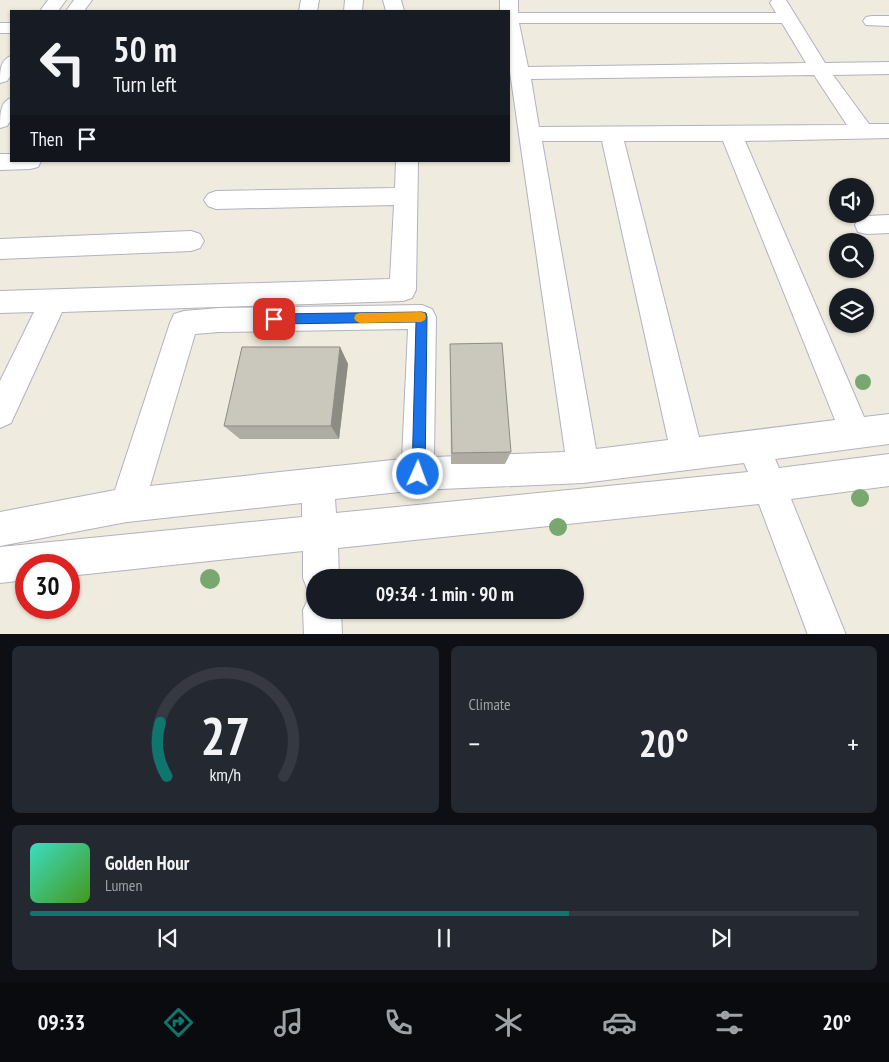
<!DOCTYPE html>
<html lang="en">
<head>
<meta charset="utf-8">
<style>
  :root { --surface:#171b24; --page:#242831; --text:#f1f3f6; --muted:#9ea1a6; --line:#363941; --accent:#0f766e }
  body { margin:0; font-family:"PT Sans Narrow",sans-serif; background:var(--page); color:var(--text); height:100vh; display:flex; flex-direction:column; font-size:19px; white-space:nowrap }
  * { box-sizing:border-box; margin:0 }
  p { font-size:16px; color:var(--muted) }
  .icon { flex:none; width:28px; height:28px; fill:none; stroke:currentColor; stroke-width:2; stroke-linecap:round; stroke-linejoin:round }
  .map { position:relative; height:634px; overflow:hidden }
  .drawer { display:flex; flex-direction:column; gap:12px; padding:12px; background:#0d0f14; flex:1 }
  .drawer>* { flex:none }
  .hud { position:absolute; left:10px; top:10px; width:500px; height:152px; border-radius:0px; box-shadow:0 1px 4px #0004; background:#171b24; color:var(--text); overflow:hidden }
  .controls { position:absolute; left:829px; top:178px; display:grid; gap:10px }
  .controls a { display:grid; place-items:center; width:45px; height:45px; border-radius:50%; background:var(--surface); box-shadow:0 1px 4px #0004; font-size:25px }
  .speed { position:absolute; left:15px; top:554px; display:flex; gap:10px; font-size:25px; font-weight:700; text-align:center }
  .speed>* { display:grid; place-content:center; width:65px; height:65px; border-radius:50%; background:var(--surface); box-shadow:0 1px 4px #0004; line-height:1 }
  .speed .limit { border:8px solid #d22; background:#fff; color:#111 }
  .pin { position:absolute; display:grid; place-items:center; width:42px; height:42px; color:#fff; margin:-21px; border-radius:10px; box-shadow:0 2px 8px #0006 }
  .me { position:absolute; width:55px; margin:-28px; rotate:2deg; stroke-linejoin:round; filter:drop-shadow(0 0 4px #0008) }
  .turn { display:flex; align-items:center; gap:18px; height:105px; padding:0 20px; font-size:22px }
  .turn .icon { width:65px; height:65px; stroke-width:2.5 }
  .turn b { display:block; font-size:35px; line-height:42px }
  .then { display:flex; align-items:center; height:48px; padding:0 20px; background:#0003; gap:10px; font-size:19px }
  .big { font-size:38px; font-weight:700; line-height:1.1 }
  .drawer .widget { flex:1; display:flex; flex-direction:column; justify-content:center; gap:8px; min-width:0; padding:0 18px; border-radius:8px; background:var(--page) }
  .drawer .dial { align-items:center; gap:0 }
  .dial svg { height:130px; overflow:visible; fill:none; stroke:var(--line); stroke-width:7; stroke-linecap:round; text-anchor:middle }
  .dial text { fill:var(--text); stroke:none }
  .song { display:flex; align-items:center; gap:15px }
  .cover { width:60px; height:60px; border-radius:8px; background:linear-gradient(135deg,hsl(170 70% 55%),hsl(100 70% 35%)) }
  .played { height:5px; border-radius:2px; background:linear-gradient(90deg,var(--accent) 65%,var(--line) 65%) }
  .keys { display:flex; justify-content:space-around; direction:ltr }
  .heat { display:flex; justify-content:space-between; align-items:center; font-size:28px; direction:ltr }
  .drawer .tiles { flex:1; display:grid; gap:12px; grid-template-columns:1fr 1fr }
  .widget:last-child { grid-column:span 2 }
  .trip { position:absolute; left:306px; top:569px; width:278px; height:50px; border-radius:25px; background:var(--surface); box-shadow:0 1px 4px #0004; font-weight:700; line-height:50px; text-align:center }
  .tabs { display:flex; height:80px; justify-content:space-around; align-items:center; background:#090b0e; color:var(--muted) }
  .tabs .icon { width:35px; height:35px }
  .tabs .current { color:var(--accent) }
  .tabs b { font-size:22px; color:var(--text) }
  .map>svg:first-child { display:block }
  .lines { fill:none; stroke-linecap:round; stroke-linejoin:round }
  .minor-casing { stroke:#b2b2c1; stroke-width:2 }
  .minor { fill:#fff; fill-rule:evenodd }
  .tree { fill:#78a770 }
  .wall { fill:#aeaca3 }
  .shaded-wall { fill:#8d8c84 }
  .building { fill:#cac8bd; stroke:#8d8c84 }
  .route { fill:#1a73e8; stroke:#114b97 }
  .slow { fill:#f59e0b }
</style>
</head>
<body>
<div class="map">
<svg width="889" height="635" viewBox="0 0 889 635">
  <rect width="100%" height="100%" fill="#efebde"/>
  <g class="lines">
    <defs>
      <g id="minor">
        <polygon points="48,0 66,0 58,11 40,11"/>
        <polygon points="74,0 92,0 84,11 66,11"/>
        <polygon points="301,0 319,0 317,11 299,11"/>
        <polygon points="345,0 363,0 362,11 344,11"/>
        <polygon points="383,0 401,0 404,11 386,11"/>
        <path d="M500,0H518V13H776L770,3L772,0H786L825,63L889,62V74L833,75L869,124H889V138L745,141L864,417L889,414V444L775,459L779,468L889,454V486L791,499L846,635H808L759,504L338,548L339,578H315V594L308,591L303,578V551L69,576V565H26V580L0,583V547L302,517V503L127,522L0,546V512L115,490L170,323L174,314L184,311L219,308L422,305L432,309L436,317L434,457L565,452L509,65V11H500ZM519,23H782L806,63L528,67ZM814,75L847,125L539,127L531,79ZM542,141H602L668,440L596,449ZM624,141H723L835,420L699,437ZM408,329L402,459L150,486L195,334L219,332ZM744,463L748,472L336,513L335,499L418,490L583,483Z"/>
        <polygon points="872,16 889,16 889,26 866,25 863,21 866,17"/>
        <rect x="0" y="23" width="11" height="10"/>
        <path d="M11,56V75L7,81L0,83C0,71 0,60 11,56Z"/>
        <path d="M11,98V120L7,126L0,128C0,115 0,102 11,98Z"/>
        <polygon points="0,154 11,154 11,161 41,161 38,167 30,169 0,170"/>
        <polygon points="396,161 418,161 416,290 412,298 403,301 62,312 11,423 0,428 0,381 34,312 0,313 0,291 390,279 394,205 216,209 208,206 204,200 208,194 216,191 395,188"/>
        <polygon points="889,215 889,233 867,234 858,232 855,225 858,218 867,216"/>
        <polygon points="191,231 200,234 204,241 200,248 191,251 0,259 0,239"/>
        <polygon points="315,594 315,610 341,610 342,635 304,635 303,610 309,597"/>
      </g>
    </defs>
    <use href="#minor" class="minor-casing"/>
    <use href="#minor" class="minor"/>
  </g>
  <g class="tree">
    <circle cx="863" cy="382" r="8"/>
    <circle cx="860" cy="498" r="9"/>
    <circle cx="558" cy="527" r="9"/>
    <circle cx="210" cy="579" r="10"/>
  </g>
  <g class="wall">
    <polygon points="450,344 511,452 505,464 451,464"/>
    <polygon points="340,347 348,364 339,439 240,439 224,426"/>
  </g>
  <polygon class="shaded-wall" points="340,347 348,364 339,439 331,426"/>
  <g class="building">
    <polygon points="502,343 511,452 452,453 450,344"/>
    <polygon points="242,347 340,347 331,426 224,426"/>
  </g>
  <polygon class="route" points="422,312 426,313 427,317 425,474 423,479 418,480 414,479 412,474 416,322 274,324 270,323 268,319 270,316 274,314"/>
  <polygon class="slow" points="421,312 425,313 426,317 425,320 421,322 360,323 356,321 354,318 356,314 360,313"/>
</svg>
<div class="controls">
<a><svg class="icon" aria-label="sound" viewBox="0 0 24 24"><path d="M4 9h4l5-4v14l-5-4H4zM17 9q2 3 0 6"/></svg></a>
<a><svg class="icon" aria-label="search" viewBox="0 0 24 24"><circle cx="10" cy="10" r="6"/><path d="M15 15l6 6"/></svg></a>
<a><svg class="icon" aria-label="layers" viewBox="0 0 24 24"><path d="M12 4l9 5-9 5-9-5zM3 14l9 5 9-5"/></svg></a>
</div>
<div class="speed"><div class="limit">30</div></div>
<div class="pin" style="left:274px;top:319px;background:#d93025"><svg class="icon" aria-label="arrive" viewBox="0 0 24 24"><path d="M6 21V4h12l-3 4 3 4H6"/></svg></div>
<svg class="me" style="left:418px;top:474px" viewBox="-20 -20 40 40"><circle r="17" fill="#1a73e8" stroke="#fff" stroke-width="3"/><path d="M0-11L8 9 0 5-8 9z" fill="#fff"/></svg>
<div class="trip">09:34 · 1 min · 90 m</div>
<div class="hud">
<div class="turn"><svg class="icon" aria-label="left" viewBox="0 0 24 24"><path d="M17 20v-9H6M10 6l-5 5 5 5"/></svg><div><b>50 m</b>Turn left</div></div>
<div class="then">Then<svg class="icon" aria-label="arrive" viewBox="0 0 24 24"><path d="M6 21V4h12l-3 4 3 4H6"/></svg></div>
</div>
</div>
<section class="drawer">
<div class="tiles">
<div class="widget dial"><svg viewBox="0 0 100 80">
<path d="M14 69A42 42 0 1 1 86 69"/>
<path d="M14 69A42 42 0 0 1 10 36" stroke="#0f766e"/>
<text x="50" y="56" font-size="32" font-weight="700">27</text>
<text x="50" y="72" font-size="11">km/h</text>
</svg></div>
<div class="widget"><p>Climate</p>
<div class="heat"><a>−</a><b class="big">20°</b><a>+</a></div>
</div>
<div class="widget">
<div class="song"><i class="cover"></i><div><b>Golden Hour</b><p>Lumen</p></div></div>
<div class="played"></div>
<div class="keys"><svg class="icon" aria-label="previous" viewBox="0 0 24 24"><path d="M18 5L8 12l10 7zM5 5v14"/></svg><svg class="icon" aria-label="pause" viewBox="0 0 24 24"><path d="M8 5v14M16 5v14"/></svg><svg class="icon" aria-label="next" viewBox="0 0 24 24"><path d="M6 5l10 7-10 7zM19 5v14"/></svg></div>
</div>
</div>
</section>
<nav class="tabs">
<b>09:33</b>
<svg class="icon current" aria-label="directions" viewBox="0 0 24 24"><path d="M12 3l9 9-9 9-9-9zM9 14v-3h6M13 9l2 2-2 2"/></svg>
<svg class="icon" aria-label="music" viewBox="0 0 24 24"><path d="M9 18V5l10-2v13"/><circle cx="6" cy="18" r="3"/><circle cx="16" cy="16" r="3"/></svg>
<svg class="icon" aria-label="phone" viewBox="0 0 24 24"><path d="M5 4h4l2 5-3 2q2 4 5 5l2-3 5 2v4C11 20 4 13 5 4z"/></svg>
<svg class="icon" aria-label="climate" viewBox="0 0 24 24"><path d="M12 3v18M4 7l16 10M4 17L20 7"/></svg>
<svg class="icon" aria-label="car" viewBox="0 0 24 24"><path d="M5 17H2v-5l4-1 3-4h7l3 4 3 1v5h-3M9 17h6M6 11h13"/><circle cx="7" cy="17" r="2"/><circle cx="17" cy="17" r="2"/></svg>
<svg class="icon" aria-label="filters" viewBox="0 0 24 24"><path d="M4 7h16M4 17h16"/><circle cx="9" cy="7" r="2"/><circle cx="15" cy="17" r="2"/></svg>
<b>20°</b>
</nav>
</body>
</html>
